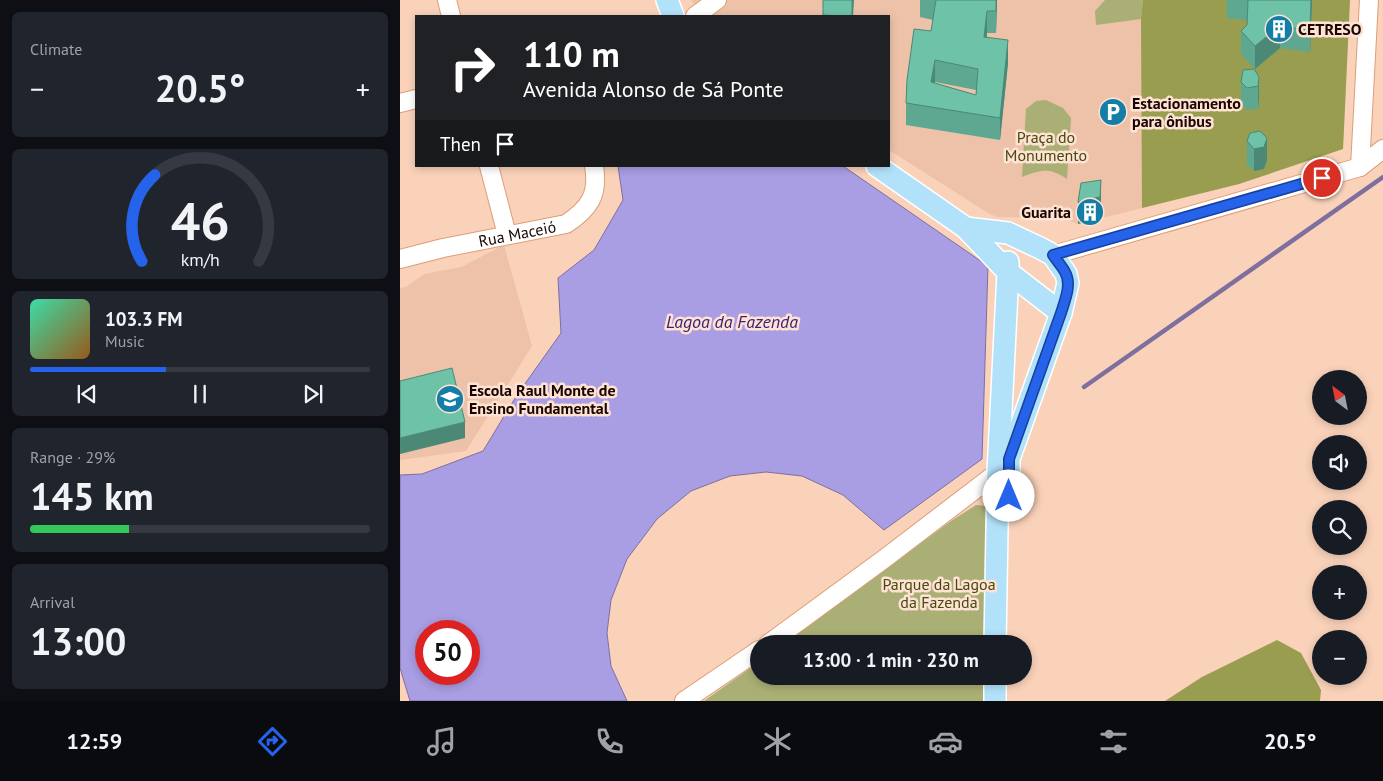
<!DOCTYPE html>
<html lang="en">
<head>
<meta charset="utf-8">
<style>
  :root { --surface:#171b24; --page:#20242c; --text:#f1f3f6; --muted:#9ea1a6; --line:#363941; --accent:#2563eb }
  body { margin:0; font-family:"PT Sans",sans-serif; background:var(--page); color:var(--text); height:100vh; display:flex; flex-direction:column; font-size:19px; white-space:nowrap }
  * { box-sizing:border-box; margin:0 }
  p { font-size:16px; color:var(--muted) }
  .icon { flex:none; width:28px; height:28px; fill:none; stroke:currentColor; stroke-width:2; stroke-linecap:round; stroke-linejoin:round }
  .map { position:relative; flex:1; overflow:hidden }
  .drawer { display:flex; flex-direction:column; gap:12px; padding:12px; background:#0d0f14; width:400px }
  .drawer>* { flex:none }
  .banner { position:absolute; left:15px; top:15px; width:475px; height:152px; border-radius:0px; box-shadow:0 2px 8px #0003; background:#202124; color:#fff; overflow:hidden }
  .needle { width:32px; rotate:328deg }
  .fabs { position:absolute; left:912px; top:370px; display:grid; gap:10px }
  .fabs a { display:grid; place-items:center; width:55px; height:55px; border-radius:50%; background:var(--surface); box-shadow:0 2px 8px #0003; font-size:25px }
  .speed { position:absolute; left:15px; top:620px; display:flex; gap:10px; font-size:25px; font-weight:700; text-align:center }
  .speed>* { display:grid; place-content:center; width:65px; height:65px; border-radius:50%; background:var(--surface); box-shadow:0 2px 8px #0003; line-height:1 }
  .speed .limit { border:8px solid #d22; background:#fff; color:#111 }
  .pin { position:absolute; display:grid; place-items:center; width:42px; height:42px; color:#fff; margin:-21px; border:2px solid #fff; border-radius:50%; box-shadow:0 1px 5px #0007 }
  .me { position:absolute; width:55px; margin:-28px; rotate:0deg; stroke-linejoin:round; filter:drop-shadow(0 0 4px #0008) }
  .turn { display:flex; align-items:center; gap:18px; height:105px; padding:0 25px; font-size:22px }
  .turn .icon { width:65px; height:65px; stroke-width:2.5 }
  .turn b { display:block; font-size:35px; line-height:42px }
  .then { display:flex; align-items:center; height:48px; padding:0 25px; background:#0003; gap:10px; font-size:19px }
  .big { font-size:38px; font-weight:700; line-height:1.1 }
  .drawer .widget { flex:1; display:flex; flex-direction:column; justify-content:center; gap:8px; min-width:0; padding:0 18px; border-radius:8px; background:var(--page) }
  .drawer .dial { align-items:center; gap:0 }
  .dial svg { height:130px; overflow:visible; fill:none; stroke:var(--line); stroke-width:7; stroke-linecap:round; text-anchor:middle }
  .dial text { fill:var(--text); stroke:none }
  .song { display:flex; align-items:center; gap:15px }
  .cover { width:60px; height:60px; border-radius:8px; background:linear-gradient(135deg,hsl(160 70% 55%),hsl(30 70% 35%)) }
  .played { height:5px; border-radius:2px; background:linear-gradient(90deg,var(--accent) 40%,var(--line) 40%) }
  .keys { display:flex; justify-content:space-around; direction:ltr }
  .heat { display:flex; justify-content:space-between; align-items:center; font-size:28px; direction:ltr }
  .charge { height:8px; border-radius:4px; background:linear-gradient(90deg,#34c759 29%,var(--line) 0) }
  .trip { position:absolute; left:350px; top:635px; width:282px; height:50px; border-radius:25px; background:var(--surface); box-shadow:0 2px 8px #0003; font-weight:700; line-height:50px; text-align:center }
  .menu { display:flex; height:80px; justify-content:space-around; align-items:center; background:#090b0e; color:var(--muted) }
  .menu .icon { width:35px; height:35px }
  .menu .on { color:var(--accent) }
  .menu b { font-size:22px; color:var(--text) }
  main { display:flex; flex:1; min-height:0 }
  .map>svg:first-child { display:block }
  .built { fill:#edc2a9 }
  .green { fill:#aaaf75 }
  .forest { fill:#989d4f }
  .water { fill:#a99de3; stroke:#7e6f9f; fill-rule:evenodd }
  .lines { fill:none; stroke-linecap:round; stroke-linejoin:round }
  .stream { stroke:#7e6f9f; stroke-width:4.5 }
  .minor-casing { stroke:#dd9d77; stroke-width:20 }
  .major-casing { stroke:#fff; stroke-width:24 }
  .minor { stroke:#fff; stroke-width:18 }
  .major { stroke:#b2e2fa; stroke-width:21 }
  .wall { fill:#5ea790; fill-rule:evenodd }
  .shaded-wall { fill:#4c8876 }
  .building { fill:#6dc2a8; stroke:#4c8876; fill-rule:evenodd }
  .route-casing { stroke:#184099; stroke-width:12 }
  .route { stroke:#2563eb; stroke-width:9 }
  .labels { text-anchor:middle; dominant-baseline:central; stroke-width:5; stroke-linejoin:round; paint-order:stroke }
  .poi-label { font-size:16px; font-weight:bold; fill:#1a0500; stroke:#fee2d3; text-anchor:start }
  .park-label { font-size:16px; fill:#47490d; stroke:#fee2d3 }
  .street-label { font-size:16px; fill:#1a0500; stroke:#fee2d3 }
  .water-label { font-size:18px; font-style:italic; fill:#3b2274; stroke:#fee2d3 }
</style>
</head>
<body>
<main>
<section class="drawer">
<div class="widget"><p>Climate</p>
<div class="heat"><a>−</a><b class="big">20.5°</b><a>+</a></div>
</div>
<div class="widget dial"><svg viewBox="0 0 100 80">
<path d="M14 69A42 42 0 1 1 86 69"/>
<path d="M14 69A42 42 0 0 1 22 16" stroke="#2563eb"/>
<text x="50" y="56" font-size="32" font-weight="700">46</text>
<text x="50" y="72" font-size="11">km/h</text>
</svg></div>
<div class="widget">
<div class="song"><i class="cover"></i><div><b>103.3 FM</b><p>Music</p></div></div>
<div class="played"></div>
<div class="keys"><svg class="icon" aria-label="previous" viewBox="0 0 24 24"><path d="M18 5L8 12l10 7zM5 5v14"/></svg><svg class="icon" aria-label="pause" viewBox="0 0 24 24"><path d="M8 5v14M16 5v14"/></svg><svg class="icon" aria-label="next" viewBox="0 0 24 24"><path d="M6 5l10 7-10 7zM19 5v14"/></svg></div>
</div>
<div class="widget"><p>Range · 29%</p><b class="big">145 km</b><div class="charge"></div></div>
<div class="widget"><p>Arrival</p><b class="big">13:00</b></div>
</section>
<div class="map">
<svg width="983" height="701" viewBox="0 0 983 701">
  <rect width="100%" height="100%" fill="#fad2ba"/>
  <g class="built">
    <polygon points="291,0 950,0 943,149 839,184 678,224 661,218 597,217 588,213 489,150 489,16 305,16"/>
    <polygon points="104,245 132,346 66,451 0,460 0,288 6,287 24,274 61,267"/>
  </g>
  <g class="green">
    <polygon points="705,0 743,0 741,19 696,25 695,11"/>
    <path d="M646,100L663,108L671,118L667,179C649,167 641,170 622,177L626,109L636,101Z"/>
    <polygon points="576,505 586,506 590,518 589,644 384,644 551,521"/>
    <polygon points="359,662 359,676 589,676 589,701 304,701"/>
  </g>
  <g class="forest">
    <polygon points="743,0 950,0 943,149 839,184 742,208 741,19"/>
    <polygon points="877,640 901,653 921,690 920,701 765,701 802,677"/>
  </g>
  <path class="water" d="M218,166H443L588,266L582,459L484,530L443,495L402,476L366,472L330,476L291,491L257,519L227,559L211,600L207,633L211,666L227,701H10L0,668V475L22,474L83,451L117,395L161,333L158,278L194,250L223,200ZM26,631H69V674H26Z"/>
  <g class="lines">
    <polyline class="stream" points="684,387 983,177"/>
    <defs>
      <g id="minor">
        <polyline points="47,0 51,16"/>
        <polyline points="295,16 317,0"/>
        <polyline points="0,103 16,99"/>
        <polyline points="89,166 107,235"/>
        <polyline points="960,167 969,0"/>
        <polyline points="653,255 960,167 983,149"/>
        <path id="s1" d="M0,259L43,248L166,224C189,209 199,195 194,166"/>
        <polyline points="368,644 484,559 598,472"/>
        <polyline points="284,701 359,650"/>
      </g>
      <g id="major">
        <polyline points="267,0 273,16"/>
        <polyline points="477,166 566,228 608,272 598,472 595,644"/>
        <polyline points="566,228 608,233 640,248 653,255 666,274 668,283 661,313 609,459 609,471"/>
        <polyline points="608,262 608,272 661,313"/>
        <polyline points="595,701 595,676"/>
      </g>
    </defs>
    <use href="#minor" class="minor-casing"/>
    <use href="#major" class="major-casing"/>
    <use href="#minor" class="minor"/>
    <use href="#major" class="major"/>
  </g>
  <g class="wall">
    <path d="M520,0H597L596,33H587V38L608,63L600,140L506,125V103L531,31L533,20L520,17ZM535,82L576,90V95L535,83Z"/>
    <polygon points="827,0 912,0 910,52 880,48 855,69 841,54 841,31 847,25 847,20 827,18"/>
    <polygon points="859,77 859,99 858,109 847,110 841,104 841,82"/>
    <polygon points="847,141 867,160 864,169 854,171 847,164"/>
  </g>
  <g class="shaded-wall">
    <polygon points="452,0 454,0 453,16 452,16"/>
    <polygon points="596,0 597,0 596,33"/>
    <polygon points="911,0 912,0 910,52 910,30"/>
    <polygon points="587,11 587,33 584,60 584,37"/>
    <polygon points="880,26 880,48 855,69 855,46"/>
    <polygon points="608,40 608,63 600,140 600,118"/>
    <polygon points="535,60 535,82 531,104 531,82"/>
    <polygon points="859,77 859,99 858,109 858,86"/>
    <polygon points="867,138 867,160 864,169 854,171 854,149"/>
    <polygon points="701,180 701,202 700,219 678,224 678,202"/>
    <polygon points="65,422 65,438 0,454 0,438"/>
  </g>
  <g class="building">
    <polygon points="423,0 452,0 452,16 436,16 423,15"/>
    <path d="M536,0H596V11H587L584,37L608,40L600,118L506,103L507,80L514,29L531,31ZM535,60L578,69L576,95L531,82Z"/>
    <polygon points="848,0 911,0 910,30 880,26 855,46 841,31 847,25"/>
    <polygon points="854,69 859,77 858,86 847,88 841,82 843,70"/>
    <polygon points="860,131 867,138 864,147 854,149 847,141 850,133"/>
    <polygon points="701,180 700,197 678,202 681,183"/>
    <polygon points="52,368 65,422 0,438 0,381"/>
  </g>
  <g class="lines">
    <defs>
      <path id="route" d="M609,496V459L661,313C665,300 672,284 665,272C662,266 657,261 653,255L922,178"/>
    </defs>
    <use href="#route" class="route-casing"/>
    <use href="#route" class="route"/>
  </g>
  <defs>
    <symbol id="building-disc" viewBox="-11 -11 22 22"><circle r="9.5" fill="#157ea7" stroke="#fee2d3"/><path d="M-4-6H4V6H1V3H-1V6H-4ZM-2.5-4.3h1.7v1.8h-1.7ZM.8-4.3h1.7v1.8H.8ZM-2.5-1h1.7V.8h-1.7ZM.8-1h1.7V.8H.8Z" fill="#fff"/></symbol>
    <symbol id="parking-disc" viewBox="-11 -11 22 22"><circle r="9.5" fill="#157ea7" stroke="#fee2d3"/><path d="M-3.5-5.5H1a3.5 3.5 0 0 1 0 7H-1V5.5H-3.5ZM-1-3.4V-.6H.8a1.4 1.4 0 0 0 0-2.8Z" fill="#fff"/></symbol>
    <symbol id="school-disc" viewBox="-11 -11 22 22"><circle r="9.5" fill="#157ea7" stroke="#fee2d3"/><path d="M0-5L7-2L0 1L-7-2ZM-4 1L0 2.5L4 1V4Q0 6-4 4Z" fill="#fff"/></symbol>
  </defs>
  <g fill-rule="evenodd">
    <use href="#building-disc" x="863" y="13" width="32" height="32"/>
    <use href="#parking-disc" x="697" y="96" width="32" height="32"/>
    <use href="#building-disc" x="674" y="196" width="32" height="32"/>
    <use href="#school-disc" x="34" y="383" width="32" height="32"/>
  </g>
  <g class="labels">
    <g class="poi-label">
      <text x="898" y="29">CETRESO</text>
      <text x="732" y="103">Estacionamento<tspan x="732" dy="18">para ônibus</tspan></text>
      <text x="671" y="212" text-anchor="end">Guarita</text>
      <text x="69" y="390">Escola Raul Monte de<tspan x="69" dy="18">Ensino Fundamental</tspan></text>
    </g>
    <g class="park-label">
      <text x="646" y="137">Praça do<tspan x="646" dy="18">Monumento</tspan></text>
      <text x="539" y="584">Parque da Lagoa<tspan x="539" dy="18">da Fazenda</tspan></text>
    </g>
    <g class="street-label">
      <text stroke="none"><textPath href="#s1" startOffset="120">Rua Maceió</textPath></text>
    </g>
    <g class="water-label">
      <text x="332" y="321">Lagoa da Fazenda</text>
    </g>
  </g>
</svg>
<div class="fabs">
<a><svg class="needle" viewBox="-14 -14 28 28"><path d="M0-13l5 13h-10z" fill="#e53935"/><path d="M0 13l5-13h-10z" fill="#9ea1a6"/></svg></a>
<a><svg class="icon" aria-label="sound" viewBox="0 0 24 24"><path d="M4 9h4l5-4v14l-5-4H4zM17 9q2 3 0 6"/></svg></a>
<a><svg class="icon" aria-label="search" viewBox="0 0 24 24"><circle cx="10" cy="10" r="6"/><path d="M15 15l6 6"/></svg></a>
<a>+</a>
<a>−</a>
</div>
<div class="speed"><div class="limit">50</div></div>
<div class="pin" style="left:922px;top:178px;background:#d93025"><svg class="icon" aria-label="arrive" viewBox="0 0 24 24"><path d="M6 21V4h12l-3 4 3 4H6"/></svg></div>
<svg class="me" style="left:609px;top:496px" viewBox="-20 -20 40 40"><circle r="19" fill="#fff"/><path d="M0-13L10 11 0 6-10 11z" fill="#2563eb"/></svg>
<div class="trip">13:00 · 1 min · 230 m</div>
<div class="banner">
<div class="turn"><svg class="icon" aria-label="right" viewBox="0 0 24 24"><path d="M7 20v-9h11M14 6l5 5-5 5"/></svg><div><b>110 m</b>Avenida Alonso de Sá Ponte</div></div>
<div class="then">Then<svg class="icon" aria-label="arrive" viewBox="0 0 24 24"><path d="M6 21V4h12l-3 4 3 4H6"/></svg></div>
</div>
</div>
</main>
<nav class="menu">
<b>12:59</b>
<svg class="icon on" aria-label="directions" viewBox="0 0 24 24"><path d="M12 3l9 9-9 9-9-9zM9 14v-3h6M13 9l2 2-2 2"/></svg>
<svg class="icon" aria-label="music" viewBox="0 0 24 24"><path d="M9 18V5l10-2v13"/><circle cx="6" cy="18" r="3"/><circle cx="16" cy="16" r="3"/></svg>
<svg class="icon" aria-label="phone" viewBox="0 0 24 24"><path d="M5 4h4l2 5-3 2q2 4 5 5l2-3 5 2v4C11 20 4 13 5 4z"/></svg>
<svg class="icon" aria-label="climate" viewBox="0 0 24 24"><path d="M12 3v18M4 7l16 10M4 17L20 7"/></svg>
<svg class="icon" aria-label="car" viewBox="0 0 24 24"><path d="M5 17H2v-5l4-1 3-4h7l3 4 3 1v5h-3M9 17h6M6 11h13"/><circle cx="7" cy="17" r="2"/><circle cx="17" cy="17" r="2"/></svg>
<svg class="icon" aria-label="filters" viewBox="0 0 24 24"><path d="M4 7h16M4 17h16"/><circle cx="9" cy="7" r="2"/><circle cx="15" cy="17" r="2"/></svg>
<b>20.5°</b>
</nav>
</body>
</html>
